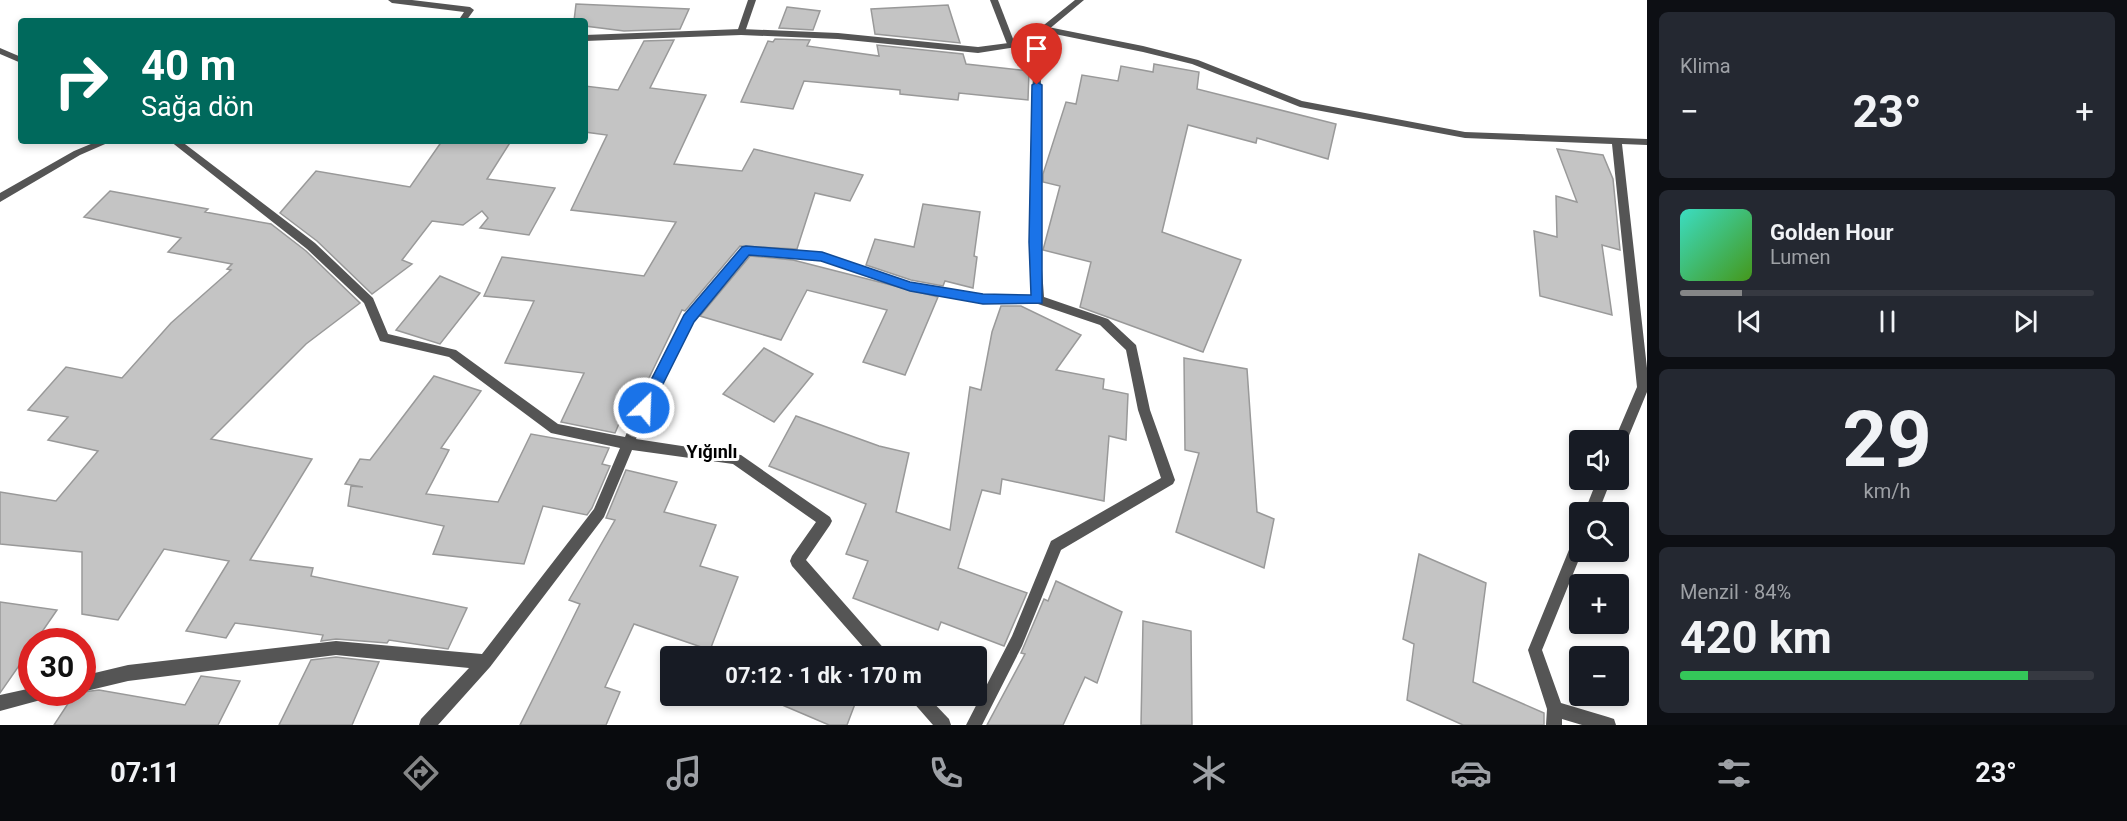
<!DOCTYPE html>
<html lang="tr">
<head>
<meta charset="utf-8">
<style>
  :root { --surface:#171b24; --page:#242831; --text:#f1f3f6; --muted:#9ea1a6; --line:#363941; --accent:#858687 }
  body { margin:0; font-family:Roboto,sans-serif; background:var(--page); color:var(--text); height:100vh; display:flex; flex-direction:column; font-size:22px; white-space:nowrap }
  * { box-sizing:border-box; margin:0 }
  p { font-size:20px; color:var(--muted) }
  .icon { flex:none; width:33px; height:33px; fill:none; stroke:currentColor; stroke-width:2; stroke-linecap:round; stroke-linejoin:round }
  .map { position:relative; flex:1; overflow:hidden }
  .details { display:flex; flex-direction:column; gap:12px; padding:12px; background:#0d0f14; width:480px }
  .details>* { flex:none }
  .top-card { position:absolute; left:18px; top:18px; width:570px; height:126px; border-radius:6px; box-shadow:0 3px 9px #0003; background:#00695c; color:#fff; overflow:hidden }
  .buttons { position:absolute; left:1569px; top:430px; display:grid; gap:12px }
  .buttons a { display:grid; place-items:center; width:60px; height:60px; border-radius:6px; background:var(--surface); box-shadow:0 3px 9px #0003; font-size:30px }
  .speed { position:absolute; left:18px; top:628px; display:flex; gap:12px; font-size:30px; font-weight:700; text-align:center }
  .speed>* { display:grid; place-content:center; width:78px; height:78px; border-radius:50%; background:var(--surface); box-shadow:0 3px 9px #0003; line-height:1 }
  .speed .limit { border:9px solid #d22; background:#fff; color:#111 }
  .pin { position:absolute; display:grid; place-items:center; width:51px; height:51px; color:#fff; margin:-62px -26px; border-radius:50% 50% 50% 0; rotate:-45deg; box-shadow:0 0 6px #0007 }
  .pin .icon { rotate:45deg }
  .me { position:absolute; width:66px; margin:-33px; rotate:24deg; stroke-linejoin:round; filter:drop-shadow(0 0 4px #0008) }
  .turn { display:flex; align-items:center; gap:21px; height:126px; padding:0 24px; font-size:27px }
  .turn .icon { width:78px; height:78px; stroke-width:2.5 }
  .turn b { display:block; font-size:42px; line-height:51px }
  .big { font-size:45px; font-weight:700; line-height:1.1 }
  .details .card { flex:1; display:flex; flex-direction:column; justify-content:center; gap:9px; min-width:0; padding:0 21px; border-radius:9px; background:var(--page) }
  .details .dial { align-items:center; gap:0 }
  .dial b { font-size:78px; line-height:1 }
  .song { display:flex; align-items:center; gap:18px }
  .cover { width:72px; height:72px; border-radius:9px; background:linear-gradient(135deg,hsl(170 70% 55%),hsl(100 70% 35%)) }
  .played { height:6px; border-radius:3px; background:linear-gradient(90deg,var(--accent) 15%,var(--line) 15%) }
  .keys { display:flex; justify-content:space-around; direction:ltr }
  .heat { display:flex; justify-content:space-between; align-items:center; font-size:33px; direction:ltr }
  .charge { height:9px; border-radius:4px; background:linear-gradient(90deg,#34c759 84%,var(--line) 0) }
  .trip { position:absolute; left:660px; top:646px; width:327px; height:60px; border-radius:6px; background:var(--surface); box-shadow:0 3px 9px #0003; font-weight:700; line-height:60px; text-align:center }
  .dock { display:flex; height:96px; justify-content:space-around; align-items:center; background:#090b0e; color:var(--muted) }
  .dock .icon { width:42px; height:42px }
  .dock .on { color:var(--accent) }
  .dock b { font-size:27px; color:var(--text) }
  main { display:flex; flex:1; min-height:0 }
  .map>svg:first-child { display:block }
  .building { fill:#c4c4c4; stroke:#999; stroke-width:1.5 }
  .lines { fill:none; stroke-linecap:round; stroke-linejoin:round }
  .minor { fill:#555; fill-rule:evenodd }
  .tertiary { fill:#555; fill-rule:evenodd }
  .route { fill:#1a73e8; stroke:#114b97; stroke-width:1.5 }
  .labels { text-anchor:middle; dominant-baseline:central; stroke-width:6; stroke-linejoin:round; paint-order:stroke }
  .quarter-label { font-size:18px; font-weight:bold; fill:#000; stroke:#fff }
</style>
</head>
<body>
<main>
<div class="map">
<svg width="1647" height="725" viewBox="0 0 1647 725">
  <rect width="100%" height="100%" fill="#fff"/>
  <g class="building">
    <polygon points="576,4 689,9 680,29 624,31 585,26 585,21 574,21"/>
    <polygon points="948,5 960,43 875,34 871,9"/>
    <polygon points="787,7 820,11 813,30 779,28"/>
    <polygon points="775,39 810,40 807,46 879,56 877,45 963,54 966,64 1029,71 1028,100 959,93 958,100 900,94 900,90 804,81 793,109 741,102 768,41 773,42"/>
    <polygon points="674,40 650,88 706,95 674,164 742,171 754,149 863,175 850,201 815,193 797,249 740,246 685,311 682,310 647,382 638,380 615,433 561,422 584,373 505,363 534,301 484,296 502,257 644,276 676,222 571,210 607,135 585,132 585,86 618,90 644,41"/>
    <polygon points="1154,64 1199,72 1197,89 1336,124 1328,159 1257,138 1256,143 1188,125 1162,232 1241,260 1203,352 1080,307 1091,262 1043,250 1060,186 1043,182 1043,174 1066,102 1076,104 1082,75 1118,81 1121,66 1153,72"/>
    <polygon points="442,141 511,141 487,179 555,188 529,235 480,228 488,218 482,211 463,225 432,221 402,260 412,264 372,294 317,241 280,213 316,171 410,187"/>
    <polygon points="1557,149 1603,155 1613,179 1620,250 1602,245 1612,315 1540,296 1534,231 1557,237 1556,196 1577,202"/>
    <polygon points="110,191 208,209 205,212 271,224 306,251 360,303 306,344 211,439 312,459 250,560 313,568 311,576 467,608 448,649 389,640 387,643 336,639 321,641 323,635 235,623 226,638 186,631 229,561 164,549 118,620 82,614 82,552 0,544 0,492 56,501 98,451 48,440 68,417 28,410 66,367 122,378 171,323 231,270 227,269 232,264 168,252 181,238 84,217"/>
    <polygon points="923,204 980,212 974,256 977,257 973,288 945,281 943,286 911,280 866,265 875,239 914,247"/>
    <polygon points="750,256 793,260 938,297 905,375 863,362 887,310 807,290 781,340 700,316"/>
    <polygon points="440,276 480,293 440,344 396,330"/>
    <polygon points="1001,306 1021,306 1081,335 1056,370 1104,379 1103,389 1128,394 1126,440 1109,436 1104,501 1002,479 1000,494 982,490 958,568 1027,593 1004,646 941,622 938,630 853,598 868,561 846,554 866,504 769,466 796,416 879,446 909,453 896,512 950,530 970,387 981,390 992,332"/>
    <polygon points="764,348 813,374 774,422 723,394"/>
    <polygon points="1184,358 1247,369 1257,512 1274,519 1264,568 1176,532 1199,453 1185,450"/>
    <polygon points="434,376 481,391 441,448 449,450 426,494 498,502 531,434 609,448 602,464 610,466 592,508 587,515 543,506 524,564 433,554 444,526 348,506 351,486 363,487 345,484 360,459 370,460"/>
    <polygon points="626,470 677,482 664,512 716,525 700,566 738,577 710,650 634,624 605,687 620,692 606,725 520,725 580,604 569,600 615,520 606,518"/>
    <polygon points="1419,554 1486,583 1473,682 1544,713 1544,725 1463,725 1407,700 1414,644 1403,639"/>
    <polygon points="1056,581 1122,612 1097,683 1085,677 1063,725 987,725 1025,654 1021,653 1044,599 1048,601"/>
    <polygon points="0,602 57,610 35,642 32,642 32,647 0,693"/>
    <polygon points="1143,621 1191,631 1192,725 1141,725"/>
    <polygon points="336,657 379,662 352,725 279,725 311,660"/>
    <polygon points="201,676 240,681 218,725 54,725 75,693 99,690 185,705"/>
    <polygon points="761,696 858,696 847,725 829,725"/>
  </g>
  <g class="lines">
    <g class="minor">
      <polygon points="388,0 412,0 470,7 474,10 466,21 458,21 464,12 392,3"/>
      <polygon points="748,0 756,0 745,32 741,35 737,32"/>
      <polygon points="990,0 998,0 1015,44 1014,46 1007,44"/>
      <polygon points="1043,26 1143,46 1198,60 1302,101 1465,132 1647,139 1647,145 1622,144 1647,368 1647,392 1623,450 1618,451 1618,441 1614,441 1637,387 1612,144 1465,138 1300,107 1192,64 1143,52 1040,31 1039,29"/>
      <polygon points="1027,40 1031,43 1041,62 1040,242 1044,297 1108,319 1136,345 1150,410 1175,480 1173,484 1061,550 1022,646 982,725 966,725 1012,636 1051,541 1161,478 1138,410 1126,350 1100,325 1038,304 983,303 910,290 822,261 749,254 693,321 657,391 636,439 741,455 830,517 832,521 830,525 806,560 887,652 889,657 872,657 792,566 790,561 792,556 816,522 733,464 632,450 604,517 490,667 438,725 419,725 421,719 469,668 336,655 128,681 82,692 82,676 128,665 336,641 482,654 594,509 620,448 551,433 449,357 380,341 364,303 307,249 170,141 181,141 315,243 373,298 388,334 456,350 558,424 625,437 645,390 685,315 742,247 822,253 910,282 983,295 1032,296 1030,242 1033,62 1023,43"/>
      <polygon points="0,48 21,57 21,63 0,54"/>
      <polygon points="1597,480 1611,480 1598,513 1584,513"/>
      <polygon points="1580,534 1580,552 1582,552 1542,650 1561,703 1608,717 1614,719 1616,725 1582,725 1562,719 1562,725 1546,725 1547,709 1528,650 1573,540 1575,536"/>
      <polygon points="32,688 32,693 51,693 48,698 0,711 0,695"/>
      <polygon points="909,696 927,696 949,719 951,725 933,725 912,701"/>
    </g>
    <g class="tertiary">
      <polygon points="1075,0 1084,0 1030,45 978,53 838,39 741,35 585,41 585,35 741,29 838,33 978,47 1024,41"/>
      <polygon points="98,141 112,141 80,155 0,202 0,193 74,151"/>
    </g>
  </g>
  <polygon class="route" points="1037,82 1042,85 1042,303 983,304 910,291 821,261 749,255 694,322 649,412 639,412 637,408 684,315 742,247 746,246 822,252 910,282 983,294 1031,295 1029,242 1032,85"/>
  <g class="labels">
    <g class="quarter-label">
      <text x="712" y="451">Yığınlı</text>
    </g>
  </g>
</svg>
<div class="buttons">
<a><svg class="icon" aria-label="sound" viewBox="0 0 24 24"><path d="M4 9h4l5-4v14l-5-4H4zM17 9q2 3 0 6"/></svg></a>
<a><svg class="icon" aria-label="search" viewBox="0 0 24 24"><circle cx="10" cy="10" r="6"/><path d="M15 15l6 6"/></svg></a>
<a>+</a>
<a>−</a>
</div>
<div class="speed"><div class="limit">30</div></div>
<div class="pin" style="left:1037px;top:85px;background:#d93025"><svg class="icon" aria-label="arrive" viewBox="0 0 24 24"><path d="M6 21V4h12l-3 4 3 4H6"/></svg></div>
<svg class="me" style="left:644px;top:408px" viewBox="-20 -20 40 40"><circle r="17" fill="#1a73e8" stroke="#fff" stroke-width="3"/><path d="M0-11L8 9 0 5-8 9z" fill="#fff"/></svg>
<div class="trip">07:12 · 1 dk · 170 m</div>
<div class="top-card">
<div class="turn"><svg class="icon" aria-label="right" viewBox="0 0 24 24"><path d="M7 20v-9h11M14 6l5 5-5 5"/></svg><div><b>40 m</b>Sağa dön</div></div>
</div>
</div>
<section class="details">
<div class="card"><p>Klima</p>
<div class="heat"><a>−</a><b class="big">23°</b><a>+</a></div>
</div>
<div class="card">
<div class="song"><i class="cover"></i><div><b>Golden Hour</b><p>Lumen</p></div></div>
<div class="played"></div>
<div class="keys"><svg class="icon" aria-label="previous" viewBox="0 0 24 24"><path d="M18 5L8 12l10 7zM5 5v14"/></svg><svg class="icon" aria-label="pause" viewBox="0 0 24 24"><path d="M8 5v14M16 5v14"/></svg><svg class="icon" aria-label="next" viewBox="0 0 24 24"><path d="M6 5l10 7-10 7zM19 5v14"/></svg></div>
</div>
<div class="card dial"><b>29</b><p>km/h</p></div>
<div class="card"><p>Menzil · 84%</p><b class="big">420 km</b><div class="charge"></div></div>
</section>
</main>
<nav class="dock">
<b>07:11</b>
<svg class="icon on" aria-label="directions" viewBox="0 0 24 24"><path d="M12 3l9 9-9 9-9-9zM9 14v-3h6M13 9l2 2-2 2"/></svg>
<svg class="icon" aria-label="music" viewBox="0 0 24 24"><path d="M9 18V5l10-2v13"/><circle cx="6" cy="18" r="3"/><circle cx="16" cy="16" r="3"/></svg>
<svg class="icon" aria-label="phone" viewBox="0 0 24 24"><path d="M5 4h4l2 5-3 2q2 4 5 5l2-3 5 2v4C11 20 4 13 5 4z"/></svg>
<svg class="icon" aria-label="climate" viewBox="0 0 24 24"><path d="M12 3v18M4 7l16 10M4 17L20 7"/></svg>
<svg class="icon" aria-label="car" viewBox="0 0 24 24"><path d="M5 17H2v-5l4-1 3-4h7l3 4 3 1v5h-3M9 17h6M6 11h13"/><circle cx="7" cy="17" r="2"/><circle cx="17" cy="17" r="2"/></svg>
<svg class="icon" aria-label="filters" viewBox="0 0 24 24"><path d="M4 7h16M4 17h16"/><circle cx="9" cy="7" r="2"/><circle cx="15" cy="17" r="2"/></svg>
<b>23°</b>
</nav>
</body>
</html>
